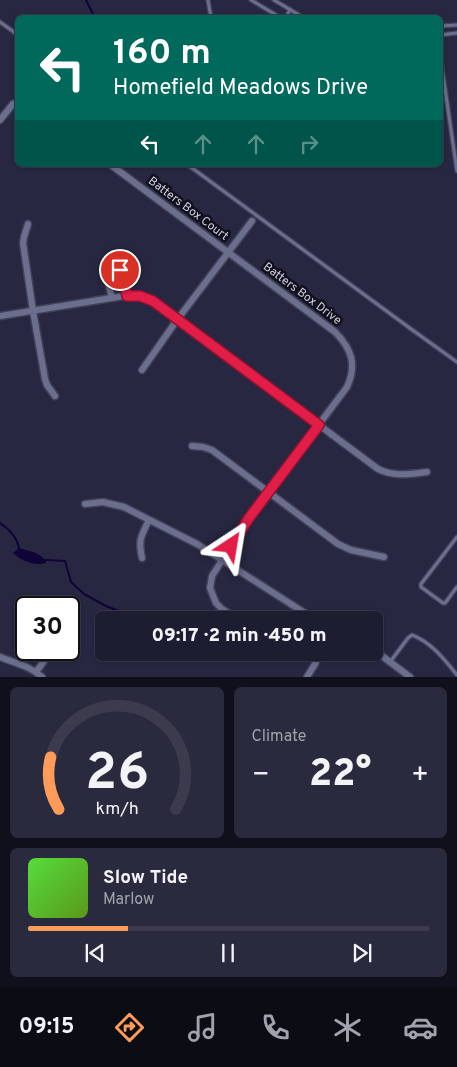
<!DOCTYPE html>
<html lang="en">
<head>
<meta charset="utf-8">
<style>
  :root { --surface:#1d1d32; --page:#2a2a3e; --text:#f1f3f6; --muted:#a0a2ac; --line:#3b3b4d; --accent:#fe9b59 }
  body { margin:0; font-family:Overpass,sans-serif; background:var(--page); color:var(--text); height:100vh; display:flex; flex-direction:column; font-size:19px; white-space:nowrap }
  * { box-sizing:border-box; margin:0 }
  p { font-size:16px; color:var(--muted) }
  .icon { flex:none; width:28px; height:28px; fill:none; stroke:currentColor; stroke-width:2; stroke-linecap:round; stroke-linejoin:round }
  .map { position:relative; height:677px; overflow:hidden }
  .panel { display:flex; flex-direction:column; gap:10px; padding:10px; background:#10101c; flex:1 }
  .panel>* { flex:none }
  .banner { position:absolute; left:15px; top:15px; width:428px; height:152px; border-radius:8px; box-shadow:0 1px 4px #0004,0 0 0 1px var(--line); background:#00695c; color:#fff; overflow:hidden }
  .speed { position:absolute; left:15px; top:596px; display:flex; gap:10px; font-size:25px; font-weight:700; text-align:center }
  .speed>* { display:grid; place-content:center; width:65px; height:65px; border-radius:50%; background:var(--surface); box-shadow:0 1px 4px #0004,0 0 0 1px var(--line); line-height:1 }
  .speed .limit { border:2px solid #111; border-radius:8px; background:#fff; color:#111 }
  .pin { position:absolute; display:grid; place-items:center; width:42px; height:42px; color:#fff; margin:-21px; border:2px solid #fff; border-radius:50%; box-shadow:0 1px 5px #0007 }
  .me { position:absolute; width:55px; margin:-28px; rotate:33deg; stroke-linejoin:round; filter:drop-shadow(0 0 4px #0008) }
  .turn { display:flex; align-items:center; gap:18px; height:105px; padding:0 15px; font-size:22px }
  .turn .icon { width:65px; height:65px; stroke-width:2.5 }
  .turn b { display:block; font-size:35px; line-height:42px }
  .lanes { display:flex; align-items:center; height:48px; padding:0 15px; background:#0003; justify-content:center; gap:25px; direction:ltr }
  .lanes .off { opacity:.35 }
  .big { font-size:38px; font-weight:800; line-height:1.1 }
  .panel .widget { flex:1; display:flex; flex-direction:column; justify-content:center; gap:8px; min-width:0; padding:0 18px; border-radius:8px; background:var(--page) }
  .panel .dial { align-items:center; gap:0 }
  .dial svg { height:130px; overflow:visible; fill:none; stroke:var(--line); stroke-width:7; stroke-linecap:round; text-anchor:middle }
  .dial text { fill:var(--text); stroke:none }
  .song { display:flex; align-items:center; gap:15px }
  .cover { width:60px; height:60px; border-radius:8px; background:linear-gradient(135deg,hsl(110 70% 55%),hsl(90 70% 35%)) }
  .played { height:5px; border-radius:2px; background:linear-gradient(90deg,var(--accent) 25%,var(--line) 25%) }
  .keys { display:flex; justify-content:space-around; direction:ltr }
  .heat { display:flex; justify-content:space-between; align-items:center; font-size:28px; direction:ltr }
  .panel .tiles { flex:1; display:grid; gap:10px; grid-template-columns:1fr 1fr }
  .widget:last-child { grid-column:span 2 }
  .trip { position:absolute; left:95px; top:611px; width:288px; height:50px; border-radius:8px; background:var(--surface); box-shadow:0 1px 4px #0004,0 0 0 1px var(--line); font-weight:800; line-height:50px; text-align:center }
  .menu { display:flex; height:80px; justify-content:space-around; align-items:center; background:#0c0c14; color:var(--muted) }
  .menu .icon { width:35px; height:35px }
  .menu .active { color:var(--accent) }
  .menu b { font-size:22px; color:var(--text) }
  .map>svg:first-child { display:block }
  .water { fill:#0f0437 }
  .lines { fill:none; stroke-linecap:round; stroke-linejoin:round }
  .stream { stroke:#0f0437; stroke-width:2 }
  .lane-casing { stroke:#414158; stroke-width:5.5 }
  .street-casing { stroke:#414158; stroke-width:9 }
  .lane { stroke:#6c6e8e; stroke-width:3 }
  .street { stroke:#6c6e8e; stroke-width:6 }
  .route-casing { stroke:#92132f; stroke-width:12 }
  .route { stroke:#e11d48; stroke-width:9 }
  .labels { text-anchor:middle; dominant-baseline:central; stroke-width:5; stroke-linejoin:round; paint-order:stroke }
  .street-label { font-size:12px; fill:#ced0e2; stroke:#11111e }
</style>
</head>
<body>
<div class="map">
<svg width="457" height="677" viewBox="0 0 457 677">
  <rect width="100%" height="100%" fill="#272742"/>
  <path class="water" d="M19,548L36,553L46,560V563C33,566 22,561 13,553Z"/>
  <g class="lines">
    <g class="stream">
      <polyline points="86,0 95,18"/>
      <path d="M0,523C9,529 17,537 19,548"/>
      <polyline points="46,560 65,561 71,582 84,594 106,606 131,616 148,620"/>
      <polyline points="194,652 197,656"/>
    </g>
    <defs>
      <g id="lane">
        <polyline points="208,0 211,18"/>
        <polyline points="251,0 281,18"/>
        <polyline points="274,0 304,18"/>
        <polyline points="286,18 290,9"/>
        <polyline points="0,22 18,35"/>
        <polyline points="440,26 457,25"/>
        <polyline points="440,35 457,33"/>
        <polyline points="440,54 457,171"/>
        <polyline points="188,165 411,329 457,362"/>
        <polyline points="457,537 421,584 421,587 443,603 445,603 457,587"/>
        <path d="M390,662L408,638L412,635C431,642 445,660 457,675"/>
      </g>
      <g id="street">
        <polyline points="0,120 13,104 18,102"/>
        <path d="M111,165L335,332C352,349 357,365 347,387L249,518L212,576L210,588L216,603L222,609L239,620"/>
        <polyline points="28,224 24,237 23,243 33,311 45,379 47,385 55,396"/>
        <path d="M112,298C110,289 105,276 112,269L120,270L123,274L127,296"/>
        <path d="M0,316L130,295L140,296L153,301L378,469C395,477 409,474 427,472"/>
        <polyline points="142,370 177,320 252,221"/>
        <polyline points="192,446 203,447 212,450 338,544 351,550 384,557"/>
        <polyline points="85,504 103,502 124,507 197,544 308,615 317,620"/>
        <path d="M142,558C138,539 141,537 149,520"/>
        <polyline points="374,650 410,677"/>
        <path d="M0,657C15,663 30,666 42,677"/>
        <polyline points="36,672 52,650"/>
        <polyline points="307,677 315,664 320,652"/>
      </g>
    </defs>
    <use href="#lane" class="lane-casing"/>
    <use href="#street" class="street-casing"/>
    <use href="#lane" class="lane"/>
    <use href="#street" class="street"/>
  </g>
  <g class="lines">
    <defs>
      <polyline id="route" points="120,270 123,274 127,296 140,296 153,301 319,425 249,518 231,546"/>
    </defs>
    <use href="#route" class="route-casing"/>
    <use href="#route" class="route"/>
  </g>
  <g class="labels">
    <g class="street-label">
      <text transform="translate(188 209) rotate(37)">Batters Box Court</text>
      <text transform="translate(302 294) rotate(37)">Batters Box Drive</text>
    </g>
  </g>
</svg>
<div class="speed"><div class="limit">30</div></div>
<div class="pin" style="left:120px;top:270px;background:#d93025"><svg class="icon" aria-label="arrive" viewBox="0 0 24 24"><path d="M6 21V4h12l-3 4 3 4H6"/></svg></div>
<svg class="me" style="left:231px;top:546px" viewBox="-20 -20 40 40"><path d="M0-17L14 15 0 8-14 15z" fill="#e11d48" stroke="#fff" stroke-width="4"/></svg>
<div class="trip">09:17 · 2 min · 450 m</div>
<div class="banner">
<div class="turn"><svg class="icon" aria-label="left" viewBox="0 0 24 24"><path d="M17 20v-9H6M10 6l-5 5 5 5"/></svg><div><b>160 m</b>Homefield Meadows Drive</div></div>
<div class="lanes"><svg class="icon" aria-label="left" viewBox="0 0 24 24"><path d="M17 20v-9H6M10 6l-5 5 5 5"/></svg><svg class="icon off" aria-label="ahead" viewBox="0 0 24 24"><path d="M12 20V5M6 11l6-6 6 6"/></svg><svg class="icon off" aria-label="ahead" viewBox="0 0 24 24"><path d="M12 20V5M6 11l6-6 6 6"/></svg><svg class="icon off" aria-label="right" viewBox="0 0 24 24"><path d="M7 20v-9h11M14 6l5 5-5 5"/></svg></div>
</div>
</div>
<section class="panel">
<div class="tiles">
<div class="widget dial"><svg viewBox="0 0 100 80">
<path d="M14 69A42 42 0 1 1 86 69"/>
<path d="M14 69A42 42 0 0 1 9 37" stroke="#fe9b59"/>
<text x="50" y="56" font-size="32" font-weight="700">26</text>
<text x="50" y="72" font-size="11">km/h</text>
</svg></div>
<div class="widget"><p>Climate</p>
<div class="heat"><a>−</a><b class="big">22°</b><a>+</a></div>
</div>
<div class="widget">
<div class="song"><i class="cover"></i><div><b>Slow Tide</b><p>Marlow</p></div></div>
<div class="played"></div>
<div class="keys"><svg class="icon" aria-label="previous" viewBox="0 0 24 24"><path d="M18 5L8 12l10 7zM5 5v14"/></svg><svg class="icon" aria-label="pause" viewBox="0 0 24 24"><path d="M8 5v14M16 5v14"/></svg><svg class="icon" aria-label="next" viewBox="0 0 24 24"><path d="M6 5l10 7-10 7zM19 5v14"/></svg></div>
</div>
</div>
</section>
<nav class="menu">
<b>09:15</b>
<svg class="icon active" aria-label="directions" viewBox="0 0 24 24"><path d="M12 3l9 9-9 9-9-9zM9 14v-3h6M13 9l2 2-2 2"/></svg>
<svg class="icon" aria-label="music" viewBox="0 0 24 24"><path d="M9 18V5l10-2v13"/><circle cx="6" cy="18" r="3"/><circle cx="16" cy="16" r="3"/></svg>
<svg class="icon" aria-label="phone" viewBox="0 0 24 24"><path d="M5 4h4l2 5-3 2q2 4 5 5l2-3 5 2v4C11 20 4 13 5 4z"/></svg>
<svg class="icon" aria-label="climate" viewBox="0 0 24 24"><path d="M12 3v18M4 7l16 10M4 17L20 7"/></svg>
<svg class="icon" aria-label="car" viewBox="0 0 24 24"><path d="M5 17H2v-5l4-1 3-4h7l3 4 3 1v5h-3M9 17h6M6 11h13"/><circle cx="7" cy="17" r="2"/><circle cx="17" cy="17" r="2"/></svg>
</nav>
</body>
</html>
